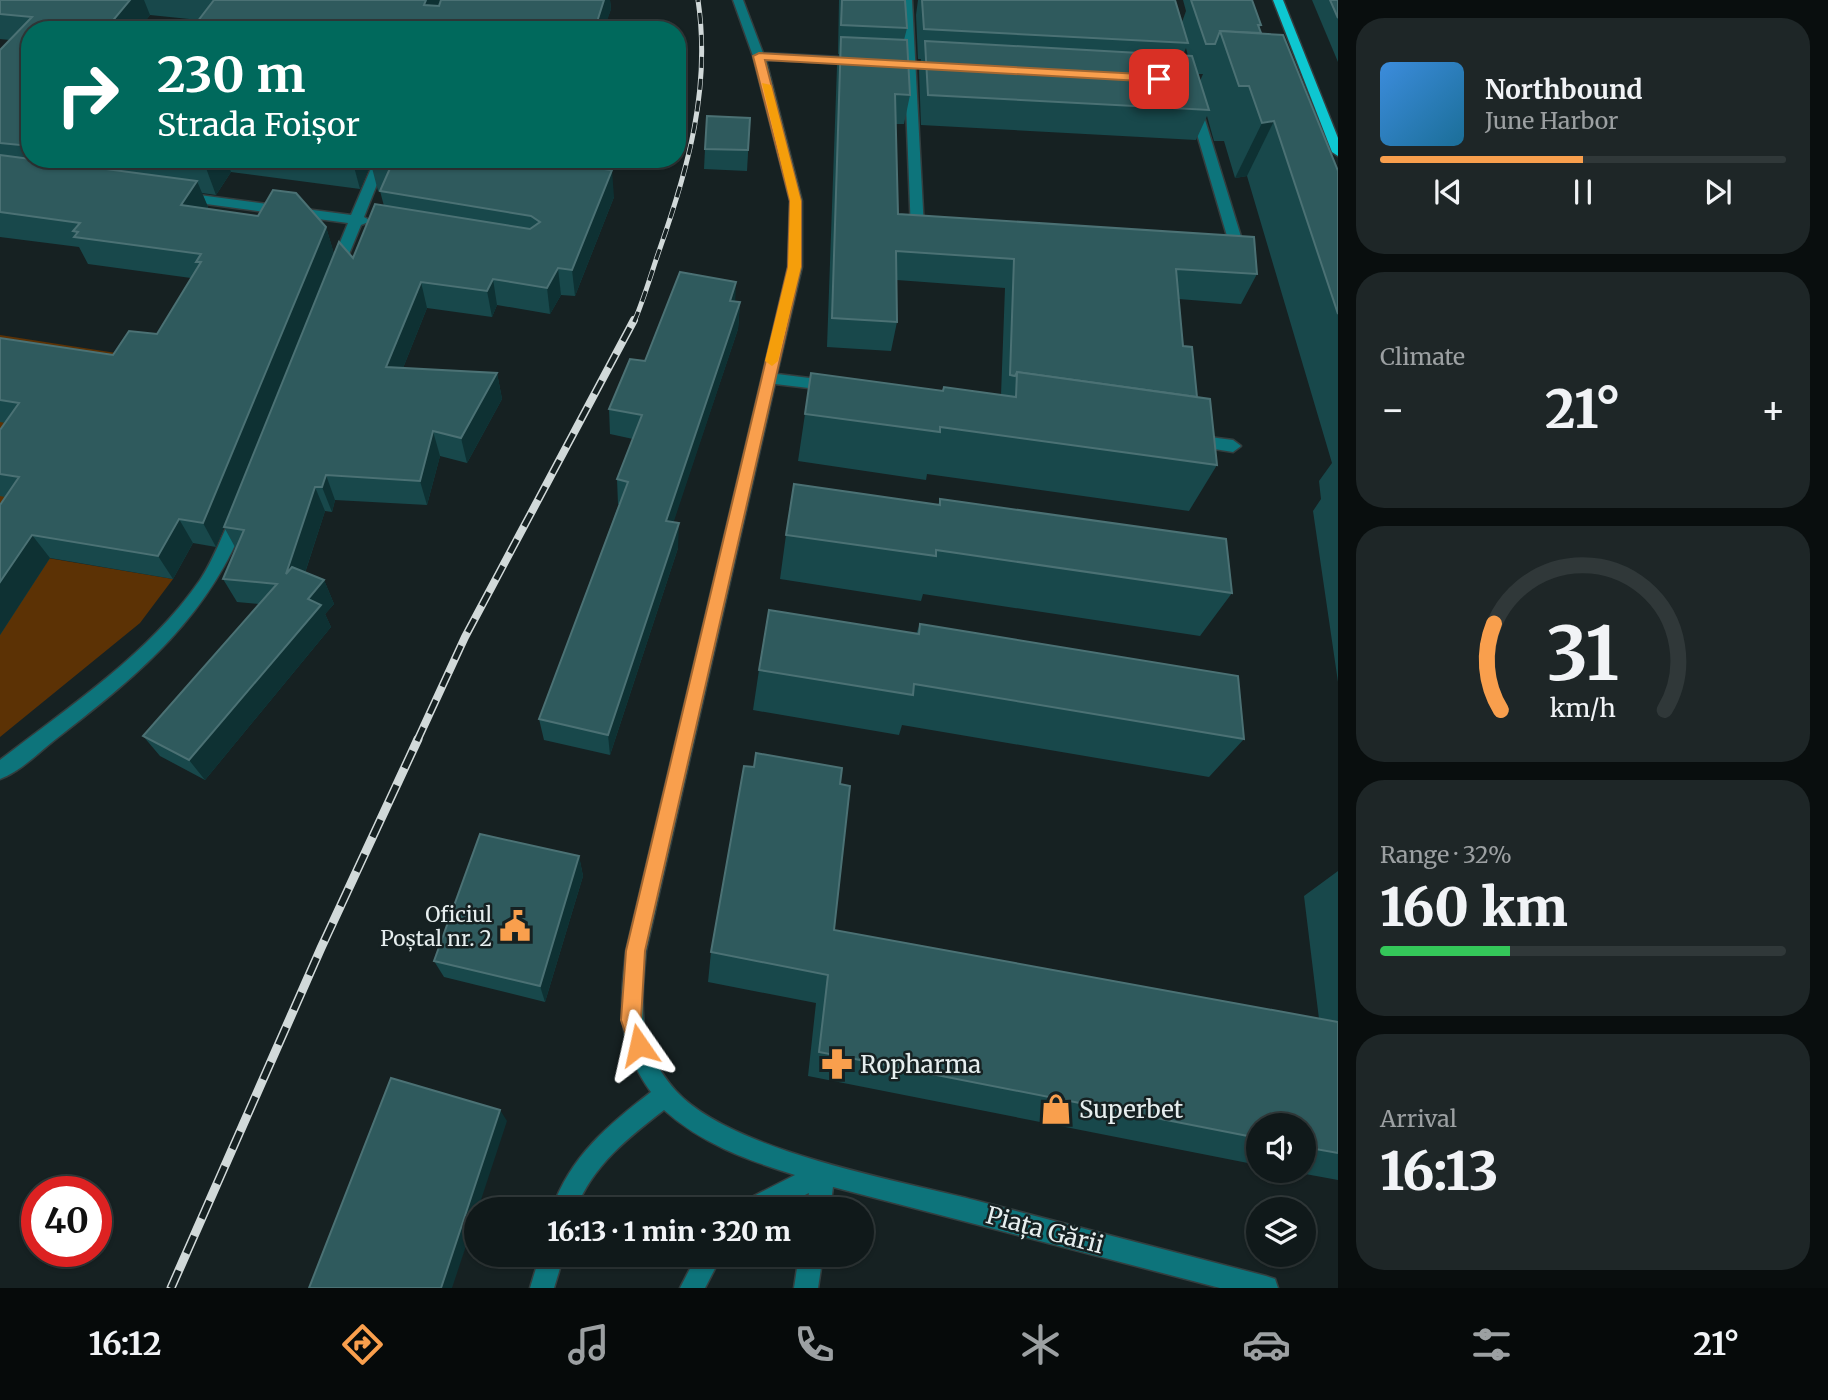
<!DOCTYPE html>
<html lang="en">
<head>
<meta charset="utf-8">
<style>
  :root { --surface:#10191a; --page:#1e2627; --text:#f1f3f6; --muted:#9ca0a2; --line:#303839; --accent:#f99f4d }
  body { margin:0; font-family:Merriweather,serif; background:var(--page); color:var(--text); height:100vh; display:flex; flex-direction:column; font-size:26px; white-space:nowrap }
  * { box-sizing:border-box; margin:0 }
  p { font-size:23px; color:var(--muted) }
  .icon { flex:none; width:38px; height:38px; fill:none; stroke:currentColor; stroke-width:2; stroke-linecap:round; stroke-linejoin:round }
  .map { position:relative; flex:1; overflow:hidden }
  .drawer { display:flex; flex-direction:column; gap:18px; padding:18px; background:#090e0e; width:490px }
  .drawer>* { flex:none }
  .top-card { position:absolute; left:21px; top:21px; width:665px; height:147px; border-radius:28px; box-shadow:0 2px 5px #0004,0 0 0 2px var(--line); background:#00695c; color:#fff; overflow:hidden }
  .buttons { position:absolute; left:1246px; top:1113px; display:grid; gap:14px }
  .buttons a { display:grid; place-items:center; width:70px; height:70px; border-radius:50%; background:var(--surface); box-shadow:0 2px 5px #0004,0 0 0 2px var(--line); font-size:35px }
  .speed { position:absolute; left:21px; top:1176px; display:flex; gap:14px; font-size:35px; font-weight:700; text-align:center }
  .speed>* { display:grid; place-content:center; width:91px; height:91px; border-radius:50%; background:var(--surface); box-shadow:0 2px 5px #0004,0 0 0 2px var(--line); line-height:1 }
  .speed .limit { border:10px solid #d22; background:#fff; color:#111 }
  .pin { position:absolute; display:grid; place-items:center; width:60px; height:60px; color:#fff; margin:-30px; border-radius:14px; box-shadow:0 4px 10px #0006 }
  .me { position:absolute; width:77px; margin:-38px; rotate:349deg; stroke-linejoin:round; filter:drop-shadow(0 0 5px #0008) }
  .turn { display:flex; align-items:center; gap:24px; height:147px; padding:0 21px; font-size:32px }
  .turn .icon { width:91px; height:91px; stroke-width:2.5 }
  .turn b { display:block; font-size:49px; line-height:60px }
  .big { font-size:52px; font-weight:800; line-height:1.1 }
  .drawer .widget { flex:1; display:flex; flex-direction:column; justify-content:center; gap:10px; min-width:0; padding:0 24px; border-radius:28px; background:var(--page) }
  .drawer .dial { align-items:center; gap:0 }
  .dial svg { height:182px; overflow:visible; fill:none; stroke:var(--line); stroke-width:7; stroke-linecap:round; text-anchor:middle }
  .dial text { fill:var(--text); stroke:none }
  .song { display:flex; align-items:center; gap:21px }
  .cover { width:84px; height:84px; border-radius:10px; background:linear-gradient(135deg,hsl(210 70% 55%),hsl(200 70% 35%)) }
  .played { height:7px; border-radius:4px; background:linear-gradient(90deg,var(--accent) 50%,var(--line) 50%) }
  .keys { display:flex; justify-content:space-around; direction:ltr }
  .heat { display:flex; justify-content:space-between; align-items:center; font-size:38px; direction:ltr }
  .charge { height:10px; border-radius:5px; background:linear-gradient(90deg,#34c759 32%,var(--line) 0) }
  .trip { position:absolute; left:464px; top:1197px; width:410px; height:70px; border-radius:35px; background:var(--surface); box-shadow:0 2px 5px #0004,0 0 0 2px var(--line); font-weight:800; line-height:70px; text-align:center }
  .dock { display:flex; height:112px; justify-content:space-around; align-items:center; background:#060a0a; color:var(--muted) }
  .dock .icon { width:49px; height:49px }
  .dock .current { color:var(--accent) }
  .dock b { font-size:32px; color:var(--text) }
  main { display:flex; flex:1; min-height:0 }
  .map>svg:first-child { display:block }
  .green { fill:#5c3205 }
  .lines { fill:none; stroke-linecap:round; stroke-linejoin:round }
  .minor-casing { stroke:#333e3f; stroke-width:3 }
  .major-casing { stroke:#333e3f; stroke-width:3 }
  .minor { fill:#0d747b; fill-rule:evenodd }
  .major { fill:#0ec7d1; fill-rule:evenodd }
  .rail-far2-casing { stroke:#d1d9d9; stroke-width:5 }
  .rail-far1-casing { stroke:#d1d9d9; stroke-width:8 }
  .rail-casing { stroke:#d1d9d9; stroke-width:9 }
  .rail-far2 { stroke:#162122; stroke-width:3.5; stroke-dasharray:11; stroke-linecap:butt }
  .rail-far1 { stroke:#162122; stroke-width:5; stroke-dasharray:15; stroke-linecap:butt }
  .rail { stroke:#162122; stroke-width:6; stroke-dasharray:19; stroke-linecap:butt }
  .wall { fill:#18484b; fill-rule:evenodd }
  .shaded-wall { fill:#0e3133 }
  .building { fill:#2f5a5d; stroke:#4b7174; stroke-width:2 }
  .route { fill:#f99f4d; stroke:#a26732; stroke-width:2 }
  .slow { fill:#f59e0b }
  .labels { text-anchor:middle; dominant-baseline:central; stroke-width:5; stroke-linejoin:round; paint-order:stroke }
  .poi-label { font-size:21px; fill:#e6eeee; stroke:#162122; text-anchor:end }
  .near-poi-label { font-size:24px; fill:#e6eeee; stroke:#162122; text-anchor:start }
  .near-street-label { font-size:24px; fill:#e6eeee; stroke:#162122 }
</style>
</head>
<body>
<main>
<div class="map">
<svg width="1338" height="1288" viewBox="0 0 1338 1288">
  <rect width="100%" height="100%" fill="#162122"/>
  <polygon class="green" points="0,335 142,357 6,551 173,579 140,623 0,737"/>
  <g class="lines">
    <defs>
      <g id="minor">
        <path d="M733,0H743L763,53L860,58L866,61L860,64L766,60L802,201V267L777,374L834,381L841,386L834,391L775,384L646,951C641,1006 636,1046 676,1091C731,1151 897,1180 978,1201C1074,1226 1170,1251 1266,1276L1275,1279L1278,1288H1220L833,1187L830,1209H806L809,1193L776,1209H740L744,1201L795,1175C747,1160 702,1144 664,1110C629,1137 592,1166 576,1209H552C570,1157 608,1125 651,1092C616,1044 620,1007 626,951L788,267L790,201L753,56Z"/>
        <polygon points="902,0 912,0 924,229 930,233 923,237 911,232"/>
        <polygon points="1191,104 1201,107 1247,256 1245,259 1237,260 1230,256 1232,253 1189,107"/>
        <polygon points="375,159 387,159 364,217 371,221 361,225 343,269 336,273 329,269 348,223 184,201 178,197 184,193 351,215"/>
        <polygon points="1194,435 1233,440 1241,446 1233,452 1189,445 1186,441"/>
        <path d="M239,511L247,517C210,615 141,673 61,735C42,749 22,771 0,779V760C70,706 149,654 200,580C214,559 222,535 233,513Z"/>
        <polygon points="540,1255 564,1255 554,1288 530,1288"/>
        <polygon points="697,1255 722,1255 705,1288 680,1288"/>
        <polygon points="799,1255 823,1255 818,1288 794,1288"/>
      </g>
      <polygon id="major" points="1273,0 1283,0 1338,138 1338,156 1332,152"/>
    </defs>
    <use href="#minor" class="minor-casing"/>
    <use href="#major" class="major-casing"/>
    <use href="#minor" class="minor"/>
    <use href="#major" class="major"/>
    <defs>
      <path id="rail-far2" d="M634,322C644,299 651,274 659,251C688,169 711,88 698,0"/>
      <polyline id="rail-far1" points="417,741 465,637 634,320"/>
      <polyline id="rail" points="171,1288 321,948 418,739"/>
    </defs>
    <use href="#rail-far2" class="rail-far2-casing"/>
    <use href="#rail-far1" class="rail-far1-casing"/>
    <use href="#rail" class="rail-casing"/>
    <use href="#rail-far2" class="rail-far2"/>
    <use href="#rail-far1" class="rail-far1"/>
    <use href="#rail" class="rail"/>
  </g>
  <g class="wall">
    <polygon points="0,0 440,0 438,6 439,6 441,0 610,0 611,9 605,25 199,20 150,15 138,30 30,30 30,159 373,159 360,189 231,172 216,195 202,193 208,207 207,209 326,227 334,254 216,547 193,543 173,579 50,558 0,635 0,505 5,497 0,496 0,430 5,423 0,422 0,338 113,355 157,334 191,278 88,264 79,247 0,237 0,50 10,40 0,39"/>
    <polygon points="839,0 905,0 907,28 904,40 910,95 904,124 895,124 898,214 1257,274 1241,304 1179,299 1183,346 1197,397 1217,465 1189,511 927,474 926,480 798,461 805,414 942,391 944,387 1001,395 1005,288 897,280 897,322 891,351 827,347 837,66 839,54 838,54"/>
    <path d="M918,0H1175L1182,22L1186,11L1183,0H1252L1261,25L1259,29L1261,33L1338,171V682L1313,511L1321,499L1319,481L1332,463L1247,176L1235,178L1224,141H1214L1207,116L1196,140L921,125L919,71L921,59H918L916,15ZM1186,48L1188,56L1183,55ZM1198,74H1203L1200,81Z"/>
    <polygon points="1312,0 1338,0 1338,62"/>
    <polygon points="750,118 747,171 704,169 705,149"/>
    <polygon points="554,163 614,197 575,296 561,295 550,314 497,305 492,317 427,308 403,368 497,373 502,399 467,463 440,456 427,505 335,500 332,512 325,511 305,573 324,580 334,604 325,614 331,627 205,780 160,756 143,736 259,604 237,602 223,579 236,549 224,527 353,258 384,206 380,191 378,191 371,164"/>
    <polygon points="735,302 740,302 738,329 673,522 678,548 610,755 544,740 539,719 619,504 618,504 617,479 633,439 610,434 609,409 645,361"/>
    <polygon points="940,499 1232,593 1200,636 923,594 921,601 780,579 786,535 938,505"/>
    <polygon points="920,624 1244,739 1209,777 902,725 899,735 753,710 759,670 916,634"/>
    <polygon points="840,784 834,930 1319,1019 1304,896 1338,871 1338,1180 1289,1171 1304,1171 1304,1125 1258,1125 1258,1165 808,1076 816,1003 708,982 711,952"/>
    <polygon points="579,856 583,876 545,1002 444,977 434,961"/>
  </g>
  <g class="shaded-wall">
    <polygon points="130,0 144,0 150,15 138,30 105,30"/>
    <polygon points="426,0 440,0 429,30 424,5"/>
    <polygon points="604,0 610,0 611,9 604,30 596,25"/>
    <polygon points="1274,121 1247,176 1235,178 1262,123"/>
    <polygon points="212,159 226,159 231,172 216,195 206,168"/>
    <polygon points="354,159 373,159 360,189 353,163"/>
    <polygon points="543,159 555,159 545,188 542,161"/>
    <polygon points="612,170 614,197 575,296 572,270"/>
    <polygon points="197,181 208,207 192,232 181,205"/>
    <polygon points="326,227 334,254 216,547 203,523"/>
    <polygon points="558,268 561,295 550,314 547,288"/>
    <polygon points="493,279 497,305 492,317 487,291"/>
    <polygon points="421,282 427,308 393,393 386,367"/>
    <polygon points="736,282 735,308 730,301"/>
    <polygon points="740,302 738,329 666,545 666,521"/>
    <polygon points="497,373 502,399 467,463 461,438"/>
    <polygon points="433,431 440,456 427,505 420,481"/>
    <polygon points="326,475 335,500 332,512 322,487"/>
    <polygon points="315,487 325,511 297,597 286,574"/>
    <polygon points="179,519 193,543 173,579 158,556"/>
    <polygon points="679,523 678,548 610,755 608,735"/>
    <polygon points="32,535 50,558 0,635 0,582"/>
    <polygon points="324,580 334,604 325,614 331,627 205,780 189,760 308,599"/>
    <polygon points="579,856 583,876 545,1002 540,986"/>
    <polygon points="500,1110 507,1121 478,1209 476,1209 476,1216 452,1288 441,1288"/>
  </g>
  <g class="building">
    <polygon points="0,0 130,0 105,30 30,30 30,146 0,143 0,50 32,17 0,14"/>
    <polygon points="214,0 426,0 424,5 439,6 441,0 604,0 596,25 614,26 613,30 191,30"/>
    <polygon points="842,0 905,0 907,28 841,25"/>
    <polygon points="922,0 1175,0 1188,43 924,29"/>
    <polygon points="1191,0 1252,0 1261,25 1258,25 1261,33 1220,31 1215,44 1206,44"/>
    <polygon points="1330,0 1338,0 1338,18"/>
    <polygon points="1220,31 1283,35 1338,171 1338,314 1274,121 1262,123 1249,86 1239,86"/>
    <polygon points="841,37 907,40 910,95 895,94 898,214 1254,237 1257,274 1176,269 1183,346 1192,347 1197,397 1017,372 1015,376 1010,375 1014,259 896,251 897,322 832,318"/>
    <polygon points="925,41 1192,56 1209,110 928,95"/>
    <polygon points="707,116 750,118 748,150 705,149"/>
    <polygon points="0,155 197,181 181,205 258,216 273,190 296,193 326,227 203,523 179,519 158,556 32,535 0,582 0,505 19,477 0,474 0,430 19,403 0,400 0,338 113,355 129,331 157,334 201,262 196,262 201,254 74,237 78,232 73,231 80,223 0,212"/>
    <polygon points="135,159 212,159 206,168"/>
    <polygon points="327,159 354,159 353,163"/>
    <polygon points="373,159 543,159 542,161 612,170 572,270 558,268 547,288 493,279 487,291 421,282 386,367 497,373 461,438 433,431 420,481 326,475 322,487 315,487 286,574 292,567 324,580 308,599 321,605 189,760 143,736 277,584 223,579 244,530 224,527 339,242 353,258 375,204 530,229 540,222 531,216 380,191 391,166 371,164"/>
    <polygon points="680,272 736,282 730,301 740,302 666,521 679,523 608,735 539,719 628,482 617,479 642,415 609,409 630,359 645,361"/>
    <polygon points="1017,372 1210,399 1217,465 940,427 940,432 805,414 811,373 943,391 944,387 1016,397"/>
    <polygon points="794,484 940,505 940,499 1226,539 1232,593 936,550 936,556 786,535"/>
    <polygon points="769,610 919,634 920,624 1238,676 1244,739 914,684 913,695 759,670"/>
    <polygon points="756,753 842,768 840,784 850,786 834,930 1338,1022 1338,1153 1304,1147 1304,1125 1258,1125 1258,1138 819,1052 828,975 711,952 744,766 754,767"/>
    <polygon points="480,834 579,856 540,986 434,961"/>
    <polygon points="391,1078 500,1110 441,1288 309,1288"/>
  </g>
  <polygon class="route" points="759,53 1159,75 1165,79 1159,82 765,60 801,201 801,267 645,951 641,1020 649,1045 646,1052 639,1054 632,1052 621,1020 626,951 788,267 790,201 753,56"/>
  <polygon class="slow" points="762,83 771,85 801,201 801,267 778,361 772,366 765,361 788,267 790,201"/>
  <defs>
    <symbol id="civic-bare" viewBox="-9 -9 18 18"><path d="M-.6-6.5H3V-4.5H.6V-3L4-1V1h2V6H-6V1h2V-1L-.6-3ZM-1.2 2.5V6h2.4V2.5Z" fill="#f99f4d" stroke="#162122" stroke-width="2.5" paint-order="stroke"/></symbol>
    <symbol id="pharmacy-bare" viewBox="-9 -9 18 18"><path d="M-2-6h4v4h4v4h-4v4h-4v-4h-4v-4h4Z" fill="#f99f4d" stroke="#162122" stroke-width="2.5" paint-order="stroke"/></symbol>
    <symbol id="shop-bare" viewBox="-9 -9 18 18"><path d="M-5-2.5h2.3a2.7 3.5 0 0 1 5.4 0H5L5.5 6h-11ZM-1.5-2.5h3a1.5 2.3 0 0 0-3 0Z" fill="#f99f4d" stroke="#162122" stroke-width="2.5" paint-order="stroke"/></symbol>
  </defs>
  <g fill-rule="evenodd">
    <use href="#civic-bare" x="493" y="904" width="44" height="44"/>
    <use href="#pharmacy-bare" x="815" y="1042" width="44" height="44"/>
    <use href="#shop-bare" x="1034" y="1087" width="44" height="44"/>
  </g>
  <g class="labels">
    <g class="poi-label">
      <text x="492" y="914">Oficiul<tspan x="492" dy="24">Poștal nr. 2</tspan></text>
    </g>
    <g class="near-poi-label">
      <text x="860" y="1064">Ropharma</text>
      <text x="1079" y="1109">Superbet</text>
    </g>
    <g class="near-street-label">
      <text transform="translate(1045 1230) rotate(15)">Piața Gării</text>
    </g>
  </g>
</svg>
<div class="buttons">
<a><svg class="icon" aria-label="sound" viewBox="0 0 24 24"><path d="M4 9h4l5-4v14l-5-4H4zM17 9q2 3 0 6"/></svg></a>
<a><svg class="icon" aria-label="layers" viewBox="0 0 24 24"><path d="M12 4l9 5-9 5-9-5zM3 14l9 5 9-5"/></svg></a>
</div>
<div class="speed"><div class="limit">40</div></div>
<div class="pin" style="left:1159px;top:79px;background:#d93025"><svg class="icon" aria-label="arrive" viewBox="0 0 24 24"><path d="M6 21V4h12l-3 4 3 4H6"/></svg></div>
<svg class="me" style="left:639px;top:1045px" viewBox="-20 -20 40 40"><path d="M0-17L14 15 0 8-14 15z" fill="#f99f4d" stroke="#fff" stroke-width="4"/></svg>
<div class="trip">16:13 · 1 min · 320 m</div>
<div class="top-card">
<div class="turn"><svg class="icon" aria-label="right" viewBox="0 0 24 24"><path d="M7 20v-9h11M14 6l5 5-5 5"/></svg><div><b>230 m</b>Strada Foișor</div></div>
</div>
</div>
<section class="drawer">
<div class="widget">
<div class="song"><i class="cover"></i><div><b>Northbound</b><p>June Harbor</p></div></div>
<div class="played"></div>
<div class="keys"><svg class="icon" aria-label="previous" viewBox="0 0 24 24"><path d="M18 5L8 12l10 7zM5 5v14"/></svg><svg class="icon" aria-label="pause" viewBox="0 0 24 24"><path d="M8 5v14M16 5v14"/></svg><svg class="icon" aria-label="next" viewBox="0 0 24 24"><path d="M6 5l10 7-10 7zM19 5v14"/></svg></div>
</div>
<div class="widget"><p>Climate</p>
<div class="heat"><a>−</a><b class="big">21°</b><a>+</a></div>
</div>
<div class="widget dial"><svg viewBox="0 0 100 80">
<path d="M14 69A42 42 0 1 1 86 69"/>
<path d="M14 69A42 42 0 0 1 11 31" stroke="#f99f4d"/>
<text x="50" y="56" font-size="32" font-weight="700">31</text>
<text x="50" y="72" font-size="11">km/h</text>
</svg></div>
<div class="widget"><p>Range · 32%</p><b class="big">160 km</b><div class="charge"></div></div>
<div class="widget"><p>Arrival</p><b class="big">16:13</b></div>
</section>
</main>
<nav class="dock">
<b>16:12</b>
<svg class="icon current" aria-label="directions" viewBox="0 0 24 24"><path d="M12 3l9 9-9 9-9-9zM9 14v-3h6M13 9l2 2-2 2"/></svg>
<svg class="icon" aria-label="music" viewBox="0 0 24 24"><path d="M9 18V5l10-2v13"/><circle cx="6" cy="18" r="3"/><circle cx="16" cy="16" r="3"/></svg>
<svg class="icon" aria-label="phone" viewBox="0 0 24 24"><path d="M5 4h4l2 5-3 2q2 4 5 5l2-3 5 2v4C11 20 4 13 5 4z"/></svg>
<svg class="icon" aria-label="climate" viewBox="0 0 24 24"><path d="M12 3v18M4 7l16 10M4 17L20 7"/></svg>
<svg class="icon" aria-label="car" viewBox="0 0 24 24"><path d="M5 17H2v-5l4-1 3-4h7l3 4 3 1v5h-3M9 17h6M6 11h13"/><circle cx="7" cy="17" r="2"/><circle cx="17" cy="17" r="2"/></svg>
<svg class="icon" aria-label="filters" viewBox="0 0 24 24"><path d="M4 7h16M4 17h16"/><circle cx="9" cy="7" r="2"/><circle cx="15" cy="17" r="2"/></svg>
<b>21°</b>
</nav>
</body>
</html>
